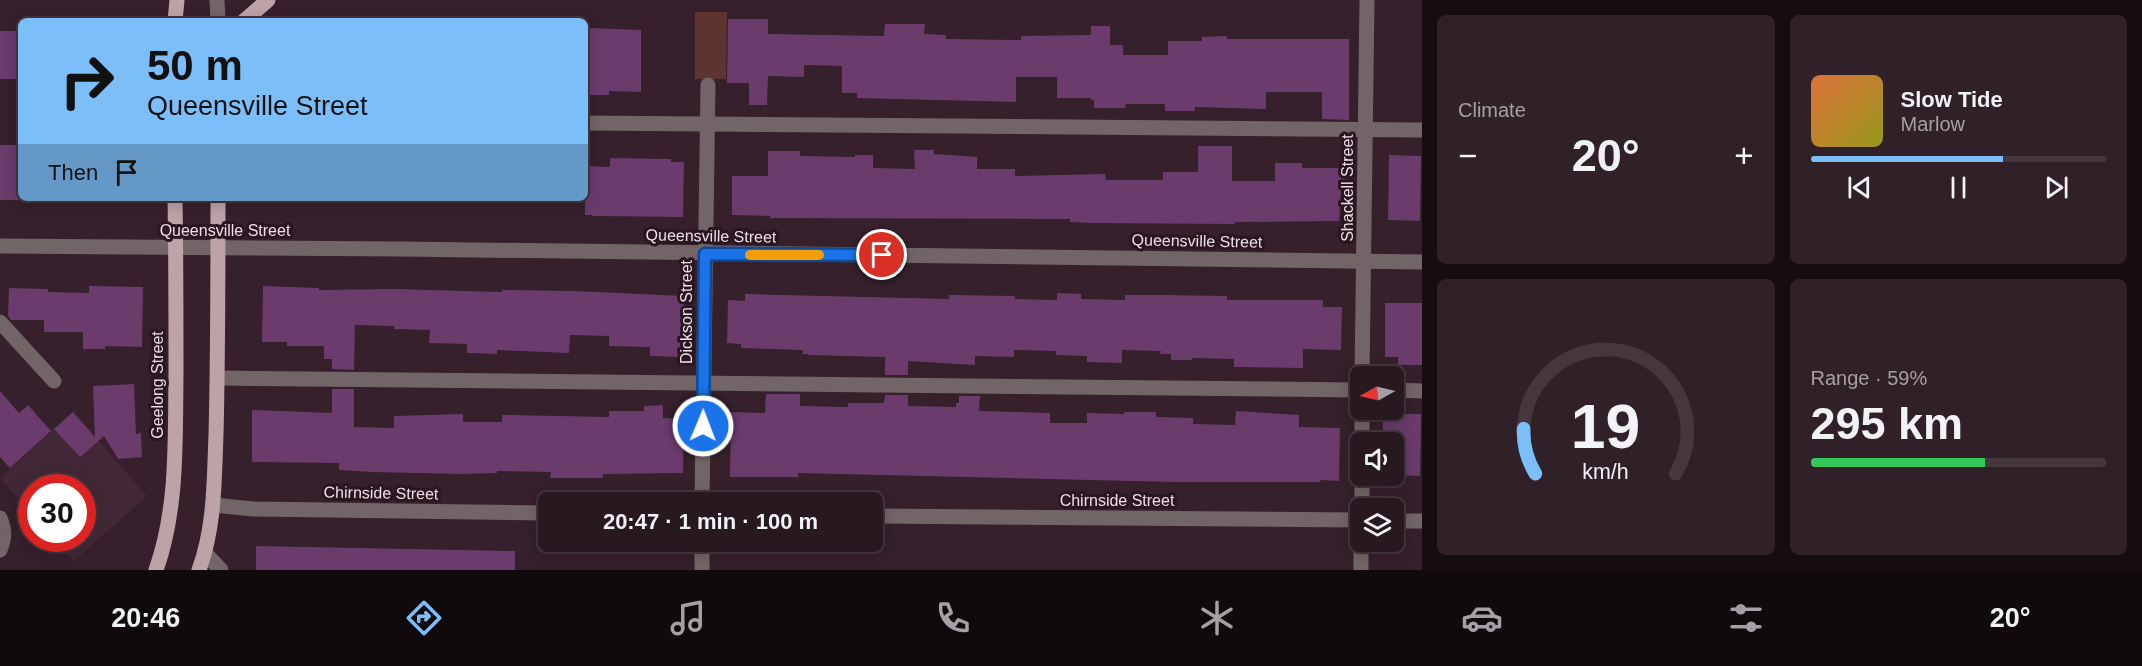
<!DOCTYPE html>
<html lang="en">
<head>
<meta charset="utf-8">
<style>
  :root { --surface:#281820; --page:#302129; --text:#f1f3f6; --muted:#a5a0a5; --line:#44373e; --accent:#7cbef9 }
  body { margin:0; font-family:Helvetica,sans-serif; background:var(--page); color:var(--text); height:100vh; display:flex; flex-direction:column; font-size:22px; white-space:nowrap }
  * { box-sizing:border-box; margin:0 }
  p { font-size:20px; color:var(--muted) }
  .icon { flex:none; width:33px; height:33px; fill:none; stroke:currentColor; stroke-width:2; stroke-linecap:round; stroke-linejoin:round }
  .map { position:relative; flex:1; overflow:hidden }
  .details { display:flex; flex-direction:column; gap:15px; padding:15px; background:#160d12; width:720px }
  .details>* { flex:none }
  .banner { position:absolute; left:18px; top:18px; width:570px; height:183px; border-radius:9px; box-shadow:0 3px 15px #0003,0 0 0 2px var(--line); background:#7cbef9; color:#111; overflow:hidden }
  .needle { width:39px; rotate:262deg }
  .controls { position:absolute; left:1350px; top:366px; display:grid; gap:12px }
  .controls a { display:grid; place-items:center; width:54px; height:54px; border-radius:9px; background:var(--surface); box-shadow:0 3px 15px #0003,0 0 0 2px var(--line); font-size:30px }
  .speed { position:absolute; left:18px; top:474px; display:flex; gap:12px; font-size:30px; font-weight:700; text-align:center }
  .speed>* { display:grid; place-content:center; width:78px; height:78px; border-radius:50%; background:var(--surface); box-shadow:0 3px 15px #0003,0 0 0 2px var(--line); line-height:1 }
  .speed .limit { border:9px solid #d22; background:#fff; color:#111 }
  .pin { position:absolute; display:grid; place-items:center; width:51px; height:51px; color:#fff; margin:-26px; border:3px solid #fff; border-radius:50%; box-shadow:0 2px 6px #0007 }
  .me { position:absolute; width:66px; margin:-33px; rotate:1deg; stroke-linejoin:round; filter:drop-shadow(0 0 4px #0008) }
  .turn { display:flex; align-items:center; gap:21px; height:126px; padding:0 30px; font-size:27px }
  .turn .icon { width:78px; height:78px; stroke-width:2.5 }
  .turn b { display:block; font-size:42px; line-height:51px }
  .then { display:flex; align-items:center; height:57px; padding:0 30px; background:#0003; gap:12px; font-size:22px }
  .big { font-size:45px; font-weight:700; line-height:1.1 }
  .details .card { flex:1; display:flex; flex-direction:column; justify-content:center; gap:9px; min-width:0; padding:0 21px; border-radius:9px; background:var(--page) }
  .details .dial { align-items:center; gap:0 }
  .dial svg { height:156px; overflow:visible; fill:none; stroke:var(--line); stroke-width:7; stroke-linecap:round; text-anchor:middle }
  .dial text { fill:var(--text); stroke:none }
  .song { display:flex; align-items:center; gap:18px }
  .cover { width:72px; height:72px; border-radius:9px; background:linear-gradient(135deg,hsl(20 70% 55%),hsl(60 70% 35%)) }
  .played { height:6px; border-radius:3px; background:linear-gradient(90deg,var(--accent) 65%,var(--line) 65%) }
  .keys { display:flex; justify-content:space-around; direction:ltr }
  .heat { display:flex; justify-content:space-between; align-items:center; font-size:33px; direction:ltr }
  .charge { height:9px; border-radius:4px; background:linear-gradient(90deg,#34c759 59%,var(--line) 0) }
  .details .tiles { flex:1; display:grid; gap:15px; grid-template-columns:repeat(2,1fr) }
  .trip { position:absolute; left:538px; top:492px; width:345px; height:60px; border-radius:9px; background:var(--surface); box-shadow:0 3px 15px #0003,0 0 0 2px var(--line); font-weight:700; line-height:60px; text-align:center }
  .tabs { display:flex; height:96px; justify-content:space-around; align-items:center; background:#100a0d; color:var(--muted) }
  .tabs .icon { width:42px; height:42px }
  .tabs .on { color:var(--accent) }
  .tabs b { font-size:27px; color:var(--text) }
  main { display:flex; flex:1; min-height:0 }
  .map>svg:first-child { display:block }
  .built { fill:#422837 }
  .green { fill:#5e3430 }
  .building { fill:#6a3b6b }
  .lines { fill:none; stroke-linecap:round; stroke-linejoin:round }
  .minor { stroke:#726567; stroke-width:15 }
  .major { stroke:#bda2a7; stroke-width:15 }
  .route-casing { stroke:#114b97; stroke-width:15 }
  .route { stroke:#1a73e8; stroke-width:10 }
  .slow { stroke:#f59e0b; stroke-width:10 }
  .labels { text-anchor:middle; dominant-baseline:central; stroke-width:6; stroke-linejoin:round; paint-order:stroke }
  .street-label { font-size:16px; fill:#eddee5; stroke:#2a1621 }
</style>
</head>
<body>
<main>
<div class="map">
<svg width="1422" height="570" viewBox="0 0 1422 570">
  <rect width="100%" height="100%" fill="#35202b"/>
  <polygon class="built" points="73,412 147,496 74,561 54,539 82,538 82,488 32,488 31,513 0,478"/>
  <polygon class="green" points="695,12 727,12 726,79 695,79"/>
  <g class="building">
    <polygon points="728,19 768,19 768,34 884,36 885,24 925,24 924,34 946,35 946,39 1021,40 1021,36 1091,35 1091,26 1110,26 1110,45 1123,45 1123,55 1168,55 1168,41 1202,41 1202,37 1227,36 1227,39 1349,39 1349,120 1322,119 1322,92 1266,92 1266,109 1195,107 1195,111 1165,111 1165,104 1125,104 1126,108 1094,108 1094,100 1091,100 1091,98 1057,98 1057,77 1016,77 1016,102 857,98 857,93 842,93 842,66 804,65 804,77 768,76 767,105 749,105 749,83 727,83"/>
    <polygon points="589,28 641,30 641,92 609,91 609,95 589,95"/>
    <rect x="0" y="31" width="21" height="48"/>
    <rect x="0" y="145" width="21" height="55"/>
    <polygon points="1198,146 1232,146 1232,181 1275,181 1275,163 1302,163 1302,168 1345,168 1345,191 1341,191 1339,221 1235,222 1235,224 1090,223 1070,222 1070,219 770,218 770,216 732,215 732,176 768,176 768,151 800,151 800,156 855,157 855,155 873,155 873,168 915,169 914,150 934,150 934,154 977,157 977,169 1015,169 1015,176 1105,174 1106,180 1163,180 1163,172 1198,172"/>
    <polygon points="1389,155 1421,156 1420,221 1388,220"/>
    <polygon points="610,158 671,159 671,162 684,162 683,217 592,216 593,215 585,215 585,166 610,167"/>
    <polygon points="89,286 143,287 142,347 105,346 105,349 83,349 83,332 44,332 44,320 11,320 8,316 9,288 48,289 48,292 89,293"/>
    <polygon points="263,286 319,288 319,290 395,289 502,292 502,290 574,291 684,296 683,357 650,356 650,347 609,346 609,336 570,335 569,353 497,350 497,354 467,353 467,344 429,343 430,330 394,329 394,326 355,325 354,370 332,369 332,359 324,359 324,346 287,346 287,342 262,342"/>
    <polygon points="1057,293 1081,294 1081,299 1125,300 1125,295 1162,295 1227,296 1227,300 1323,300 1323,307 1342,307 1341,350 1303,349 1303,368 1234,367 1234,359 1192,358 1192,360 1171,360 1171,354 1160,354 1161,351 1122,350 1122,363 1087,362 1087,356 1056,355 1056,351 1014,350 1014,357 975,356 975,365 908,361 908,375 885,375 885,357 808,355 808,354 802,354 803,350 741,348 741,344 727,343 728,300 745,301 745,294 949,299 949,295 1015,296 1015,299 1057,300"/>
    <polygon points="1385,303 1422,303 1422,365 1398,365 1398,357 1385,357"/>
    <polygon points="134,384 136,434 141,433 142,457 118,459 104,436 80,457 54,429 73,412 95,437 93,386"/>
    <polygon points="332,389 354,389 354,427 394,428 394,416 463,414 463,422 502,422 502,415 609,417 609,411 644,411 644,406 663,405 663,418 684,419 683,473 603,474 603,478 550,478 551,472 497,471 497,473 461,474 372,472 339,470 339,463 252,462 252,410 332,413"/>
    <polygon points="0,391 19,413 28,405 51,431 10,468 0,457"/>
    <polygon points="766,394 800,394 800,406 848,407 848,403 884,403 885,395 908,395 908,406 956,407 956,403 959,403 959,396 980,396 979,411 1050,413 1050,423 1087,423 1087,413 1124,414 1124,412 1156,412 1156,417 1193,418 1193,424 1235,425 1236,411 1299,415 1299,427 1340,428 1339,481 1320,480 1320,482 1175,482 798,473 798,477 730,477 731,412 765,413"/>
    <polygon points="1399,414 1421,414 1420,476 1394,475 1394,442 1383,442 1383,417 1400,417"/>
    <polygon points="256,546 515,551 515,570 256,570"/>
  </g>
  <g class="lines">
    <g class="minor">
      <polyline points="217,0 218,21"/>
      <polyline points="585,123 1422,130"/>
      <polyline points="0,246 401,249 1422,262"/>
      <polyline points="0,322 54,381"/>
      <polyline points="1362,376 1367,0"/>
      <polyline points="218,378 1360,390"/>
      <polyline points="1394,390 1422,391"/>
      <polyline points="1362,442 1362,410"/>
      <polyline points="702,502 708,85"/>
      <polyline points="213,505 254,509 549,513"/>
      <polyline points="1362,508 1362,476"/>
      <polyline points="873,516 1360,520"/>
      <path d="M0,518C5,530 5,538 0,550"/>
      <polyline points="1394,521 1422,521"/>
      <polyline points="205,553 221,570"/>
      <polyline points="702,570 702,542"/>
      <polyline points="1361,570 1361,542"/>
    </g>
    <g class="major">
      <polyline points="175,21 177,0"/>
      <polyline points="244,21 268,0"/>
      <path d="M156,570C178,508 175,441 176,376C176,317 176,257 175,198"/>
      <path d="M199,570C215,526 214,481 216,435C218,356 218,277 218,198"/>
    </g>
  </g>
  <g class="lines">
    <defs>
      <polyline id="route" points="703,426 705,254 882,255"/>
    </defs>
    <use href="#route" class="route-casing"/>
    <use href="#route" class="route"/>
    <polyline class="slow" points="750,255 819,255"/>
  </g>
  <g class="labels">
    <g class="street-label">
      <text transform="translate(1347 188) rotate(-90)">Shackell Street</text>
      <text x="225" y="230">Queensville Street</text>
      <text transform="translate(711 236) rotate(1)">Queensville Street</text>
      <text transform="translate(1197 241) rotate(1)">Queensville Street</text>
      <text transform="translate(686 312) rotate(-90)">Dickson Street</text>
      <text transform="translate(157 385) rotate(-90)">Geelong Street</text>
      <text transform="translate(381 493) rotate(1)">Chirnside Street</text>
      <text x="1117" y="500">Chirnside Street</text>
    </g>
  </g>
</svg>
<div class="controls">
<a><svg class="needle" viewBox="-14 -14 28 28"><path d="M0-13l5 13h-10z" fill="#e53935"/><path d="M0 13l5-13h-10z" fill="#a5a0a5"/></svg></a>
<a><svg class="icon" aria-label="sound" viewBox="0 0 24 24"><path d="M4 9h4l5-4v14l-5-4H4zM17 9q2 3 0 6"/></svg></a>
<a><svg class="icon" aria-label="layers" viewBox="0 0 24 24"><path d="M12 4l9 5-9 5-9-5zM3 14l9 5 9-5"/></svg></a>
</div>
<div class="speed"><div class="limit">30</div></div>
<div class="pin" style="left:882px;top:255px;background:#d93025"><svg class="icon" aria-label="arrive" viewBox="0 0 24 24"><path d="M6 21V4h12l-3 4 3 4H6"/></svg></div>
<svg class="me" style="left:703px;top:426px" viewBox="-20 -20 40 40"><circle r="17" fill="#1a73e8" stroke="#fff" stroke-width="3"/><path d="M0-11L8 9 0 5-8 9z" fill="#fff"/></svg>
<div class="trip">20:47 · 1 min · 100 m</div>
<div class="banner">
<div class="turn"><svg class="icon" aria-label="right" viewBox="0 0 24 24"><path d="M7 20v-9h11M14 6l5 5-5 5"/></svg><div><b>50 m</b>Queensville Street</div></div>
<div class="then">Then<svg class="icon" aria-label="arrive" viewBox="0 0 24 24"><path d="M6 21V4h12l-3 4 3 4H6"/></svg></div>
</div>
</div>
<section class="details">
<div class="tiles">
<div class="card"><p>Climate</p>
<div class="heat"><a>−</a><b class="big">20°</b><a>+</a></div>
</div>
<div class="card">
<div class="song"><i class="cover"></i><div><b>Slow Tide</b><p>Marlow</p></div></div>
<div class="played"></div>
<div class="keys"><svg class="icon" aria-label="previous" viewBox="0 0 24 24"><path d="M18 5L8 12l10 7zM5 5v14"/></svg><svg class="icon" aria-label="pause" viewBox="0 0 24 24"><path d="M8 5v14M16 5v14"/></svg><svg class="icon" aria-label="next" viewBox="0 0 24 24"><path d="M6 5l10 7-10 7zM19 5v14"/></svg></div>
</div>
<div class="card dial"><svg viewBox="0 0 100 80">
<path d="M14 69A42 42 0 1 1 86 69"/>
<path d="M14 69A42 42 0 0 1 8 46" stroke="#7cbef9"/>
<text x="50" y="56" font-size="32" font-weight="700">19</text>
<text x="50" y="72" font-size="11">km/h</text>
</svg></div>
<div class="card"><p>Range · 59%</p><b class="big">295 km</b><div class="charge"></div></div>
</div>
</section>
</main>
<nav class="tabs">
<b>20:46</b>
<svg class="icon on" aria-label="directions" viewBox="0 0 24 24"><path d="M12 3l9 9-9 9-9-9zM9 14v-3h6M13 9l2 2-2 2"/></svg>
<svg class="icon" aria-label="music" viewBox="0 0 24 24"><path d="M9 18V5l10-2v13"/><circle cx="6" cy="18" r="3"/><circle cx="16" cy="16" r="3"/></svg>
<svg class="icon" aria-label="phone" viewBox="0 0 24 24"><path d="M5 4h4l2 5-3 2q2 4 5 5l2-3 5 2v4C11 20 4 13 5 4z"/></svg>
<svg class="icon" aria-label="climate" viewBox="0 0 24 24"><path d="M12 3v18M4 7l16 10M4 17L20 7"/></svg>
<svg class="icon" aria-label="car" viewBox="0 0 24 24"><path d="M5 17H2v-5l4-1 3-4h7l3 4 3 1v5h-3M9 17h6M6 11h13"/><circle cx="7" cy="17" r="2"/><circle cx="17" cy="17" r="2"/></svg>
<svg class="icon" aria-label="filters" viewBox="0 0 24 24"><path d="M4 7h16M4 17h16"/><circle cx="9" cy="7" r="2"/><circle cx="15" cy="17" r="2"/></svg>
<b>20°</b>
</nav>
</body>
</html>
